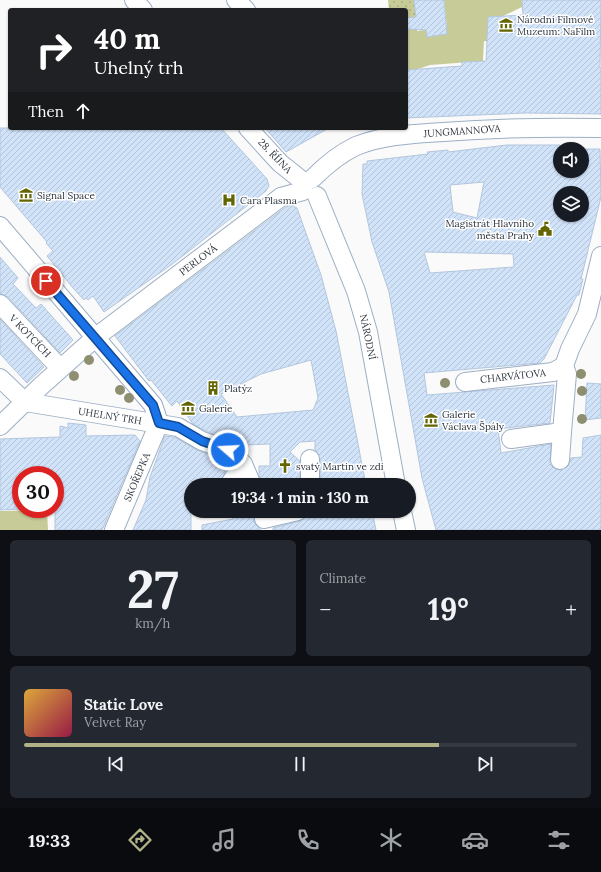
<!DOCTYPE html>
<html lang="en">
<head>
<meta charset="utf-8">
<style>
  :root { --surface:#171b24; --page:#242831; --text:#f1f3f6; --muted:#9ea1a6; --line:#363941; --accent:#b1b387 }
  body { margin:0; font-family:Lora,serif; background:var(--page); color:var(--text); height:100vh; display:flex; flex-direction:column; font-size:15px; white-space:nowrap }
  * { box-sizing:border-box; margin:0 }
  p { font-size:13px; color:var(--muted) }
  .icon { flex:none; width:22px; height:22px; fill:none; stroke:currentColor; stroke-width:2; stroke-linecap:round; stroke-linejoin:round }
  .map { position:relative; height:530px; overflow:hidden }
  .drawer { display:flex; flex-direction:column; gap:10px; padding:10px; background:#0d0f14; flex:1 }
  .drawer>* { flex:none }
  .hud { position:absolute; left:8px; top:8px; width:400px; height:122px; border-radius:4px; box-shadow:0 1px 3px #0004; background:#202124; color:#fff; overflow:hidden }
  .controls { position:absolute; left:553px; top:142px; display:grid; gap:8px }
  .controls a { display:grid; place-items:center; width:36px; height:36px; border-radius:50%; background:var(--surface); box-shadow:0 1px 3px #0004; font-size:20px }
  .speed { position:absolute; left:12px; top:466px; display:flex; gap:8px; font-size:20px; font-weight:700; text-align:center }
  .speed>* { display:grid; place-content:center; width:52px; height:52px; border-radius:50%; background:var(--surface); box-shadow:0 1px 3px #0004; line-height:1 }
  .speed .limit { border:6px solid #d22; background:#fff; color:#111 }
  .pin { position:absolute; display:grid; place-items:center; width:34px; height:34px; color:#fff; margin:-17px; border:2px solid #fff; border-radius:50%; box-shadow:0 1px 4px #0007 }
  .me { position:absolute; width:44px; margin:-22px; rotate:289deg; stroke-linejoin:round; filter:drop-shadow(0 0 3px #0008) }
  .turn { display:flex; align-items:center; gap:14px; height:84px; padding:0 20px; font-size:18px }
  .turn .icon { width:52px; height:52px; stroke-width:2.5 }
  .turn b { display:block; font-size:28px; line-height:34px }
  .then { display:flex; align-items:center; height:38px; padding:0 20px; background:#0003; gap:8px; font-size:15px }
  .big { font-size:30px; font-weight:800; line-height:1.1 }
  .drawer .widget { flex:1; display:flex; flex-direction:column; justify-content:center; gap:6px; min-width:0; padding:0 14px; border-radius:6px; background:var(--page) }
  .drawer .dial { align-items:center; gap:0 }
  .dial b { font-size:52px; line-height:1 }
  .song { display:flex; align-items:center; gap:12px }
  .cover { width:48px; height:48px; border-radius:6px; background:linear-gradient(135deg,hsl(40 70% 55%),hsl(340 70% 35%)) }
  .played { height:4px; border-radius:2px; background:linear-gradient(90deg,var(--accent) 75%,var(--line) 75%) }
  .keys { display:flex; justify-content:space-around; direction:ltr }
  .heat { display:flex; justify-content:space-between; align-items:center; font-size:22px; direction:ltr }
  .drawer .tiles { flex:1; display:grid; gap:10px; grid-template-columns:1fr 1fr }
  .widget:last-child { grid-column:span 2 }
  .trip { position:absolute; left:184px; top:478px; width:232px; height:40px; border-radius:20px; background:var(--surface); box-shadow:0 1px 3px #0004; font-weight:800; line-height:40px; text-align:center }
  .menu { display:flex; height:64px; justify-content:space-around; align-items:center; background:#090b0e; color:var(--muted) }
  .menu .icon { width:28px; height:28px }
  .menu .selected { color:var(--accent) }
  .menu b { font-size:18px; color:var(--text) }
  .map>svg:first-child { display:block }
  .green { fill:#c7cb98 }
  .garden { fill:url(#garden-dots) }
  .building { fill:url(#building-hatch); stroke:#b3c6dd; fill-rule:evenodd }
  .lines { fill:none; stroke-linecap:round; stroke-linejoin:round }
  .minor-casing { stroke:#9cafc5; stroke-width:20 }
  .minor { stroke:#fff; stroke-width:18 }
  .tree { fill:#8e8f70 }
  .route-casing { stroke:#114b97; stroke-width:10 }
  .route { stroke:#1a73e8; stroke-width:7 }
  .labels { text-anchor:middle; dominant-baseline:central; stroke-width:3; stroke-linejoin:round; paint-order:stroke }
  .poi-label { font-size:10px; fill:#2d353e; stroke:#fff; text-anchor:start }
  .street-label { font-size:10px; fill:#2d353e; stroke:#fff }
</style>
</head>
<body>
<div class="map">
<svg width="601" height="530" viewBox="0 0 601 530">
  <defs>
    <pattern id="garden-dots" width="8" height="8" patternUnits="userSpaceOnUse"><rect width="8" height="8" fill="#c7cb98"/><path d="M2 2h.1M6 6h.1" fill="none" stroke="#abaf84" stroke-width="1.8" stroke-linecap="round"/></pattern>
    <pattern id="building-hatch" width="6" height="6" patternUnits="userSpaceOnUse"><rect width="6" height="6" fill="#d1e3f9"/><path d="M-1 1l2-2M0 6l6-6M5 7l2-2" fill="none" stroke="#b4c3d6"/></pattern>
  </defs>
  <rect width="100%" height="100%" fill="#fafafa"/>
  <g class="green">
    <polygon points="444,0 522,0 522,7 503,16 502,43 484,41 483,61 430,65 418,69 406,70 406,29 417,28 417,31 447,27"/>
    <polygon points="47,510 48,530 0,530 0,511"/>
  </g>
  <polygon class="garden" points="388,0 414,0 416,17 406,18 406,10 389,10"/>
  <g class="building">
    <polygon points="414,0 444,0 447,34 427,37 426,30 406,29 406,18 416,17"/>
    <polygon points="522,0 601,0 600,68 601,68 601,114 526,113 406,118 406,70 462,66 462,62 486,61 488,17 523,15"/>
    <polygon points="0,128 221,128 267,179 269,186 266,191 171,265 104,312 93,296 88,300 86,298 84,300 73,288 47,256 53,251 46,243 47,242 0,187"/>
    <polygon points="265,128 329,128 286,152"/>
    <path d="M507,145H560V171H582V149H600L601,197L581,279H583L579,295H577L544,359L540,363L424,373L427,395L554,385L550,423L498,429L501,453L551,444L550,464L554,468L560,470L568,466L571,458L582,457L583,438L601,435V530H436L422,478L389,292L372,242L362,194L363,164H367V161L428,154L427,152L448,150V152ZM484,182L477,218L453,212L450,185ZM560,193H582V215H560ZM424,252L513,254L514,267L430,273Z"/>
    <path d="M291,205L297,208L321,275L336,331L366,485H320V459L315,450V441L300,442L290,452L300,461V485H262L259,475V466H270V444L245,445L236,444L206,431L193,424L177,401L172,406L151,380L149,381L115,336L286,207ZM311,360L318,398L313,410L237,417L221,394L261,374Z"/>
    <polygon points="0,257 18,278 13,284 36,308 41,304 73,340 60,353 8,297 0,294"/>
    <polygon points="0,319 44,367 27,383 0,354"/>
    <polygon points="587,383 601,384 601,418 585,420"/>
    <polygon points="68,423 86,425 86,436 135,435 140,441 102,530 55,530 55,475 21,475 21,509 0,510 0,439 60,437 60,426 68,428"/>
    <polygon points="165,436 174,437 197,450 222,459 226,462 227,468 225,466 225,473 219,485 191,485 191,530 133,530 146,500 150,477"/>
    <polygon points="231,511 254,511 254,522 261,530 202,530 202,525 233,519"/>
    <polygon points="318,511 372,511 376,530 273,530 273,528 300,521 306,517 319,514"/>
  </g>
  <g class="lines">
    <defs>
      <g id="minor">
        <polyline points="134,0 143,10"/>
        <polyline points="236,0 246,10"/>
        <polyline points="248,128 280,163 305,183"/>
        <path d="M312,179C324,167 341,153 356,146C384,135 414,134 443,132C496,128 548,127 601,128"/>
        <polyline points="317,196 356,291 368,332 396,485"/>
        <polyline points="0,226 153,405 159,423"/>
        <polyline points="0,304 60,368"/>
        <polyline points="0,378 25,402"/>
        <polyline points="465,382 553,372 564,366 570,349 587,314 601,256"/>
        <polyline points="25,402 178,427 202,441 228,450 243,464 252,485"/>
        <polyline points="0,426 41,386 96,337 281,197 303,191"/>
        <polyline points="511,439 562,432 567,374 564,366"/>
        <polyline points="310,459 310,485"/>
        <polyline points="560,460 562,432"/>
        <polyline points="229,485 243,464"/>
        <polyline points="402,511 406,530"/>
        <polyline points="264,519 298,511"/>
        <polyline points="114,530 159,423"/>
      </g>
    </defs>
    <use href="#minor" class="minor-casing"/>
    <use href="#minor" class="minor"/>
  </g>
  <g class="tree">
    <circle cx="89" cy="360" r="5"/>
    <circle cx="581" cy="374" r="5"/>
    <circle cx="74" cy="376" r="5"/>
    <circle cx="445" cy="383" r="5"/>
    <circle cx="120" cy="390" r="5"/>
    <circle cx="582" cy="391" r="5"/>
    <circle cx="129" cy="398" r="5"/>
    <circle cx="582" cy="419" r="5"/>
  </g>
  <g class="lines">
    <defs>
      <polyline id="route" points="46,281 153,405 159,423 178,427 202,441 228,450"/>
    </defs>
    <use href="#route" class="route-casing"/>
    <use href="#route" class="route"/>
  </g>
  <defs>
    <symbol id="museum-bare" viewBox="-9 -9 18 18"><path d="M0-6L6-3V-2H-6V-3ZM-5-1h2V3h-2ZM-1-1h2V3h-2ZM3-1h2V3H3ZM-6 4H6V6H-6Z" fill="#626500" stroke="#fff" stroke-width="2.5" paint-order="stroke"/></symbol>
    <symbol id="hospital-bare" viewBox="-9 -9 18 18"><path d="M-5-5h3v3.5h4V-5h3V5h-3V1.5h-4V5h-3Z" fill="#626500" stroke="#fff" stroke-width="2.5" paint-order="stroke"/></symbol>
    <symbol id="civic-bare" viewBox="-9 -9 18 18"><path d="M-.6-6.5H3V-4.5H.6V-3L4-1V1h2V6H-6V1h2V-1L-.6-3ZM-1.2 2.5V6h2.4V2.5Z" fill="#626500" stroke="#fff" stroke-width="2.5" paint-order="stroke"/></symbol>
    <symbol id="building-bare" viewBox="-9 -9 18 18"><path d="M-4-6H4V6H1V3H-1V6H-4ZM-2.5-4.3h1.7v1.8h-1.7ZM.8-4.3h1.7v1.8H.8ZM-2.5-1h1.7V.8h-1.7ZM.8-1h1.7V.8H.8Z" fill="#626500" stroke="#fff" stroke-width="2.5" paint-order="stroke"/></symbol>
    <symbol id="church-bare" viewBox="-9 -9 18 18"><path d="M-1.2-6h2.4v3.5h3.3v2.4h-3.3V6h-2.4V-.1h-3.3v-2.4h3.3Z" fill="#626500" stroke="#fff" stroke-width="2.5" paint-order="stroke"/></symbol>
  </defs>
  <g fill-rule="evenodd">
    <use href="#museum-bare" x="496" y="15" width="20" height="20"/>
    <use href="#museum-bare" x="16" y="185" width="20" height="20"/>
    <use href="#hospital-bare" x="219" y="190" width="20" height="20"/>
    <use href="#civic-bare" x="535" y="219" width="20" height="20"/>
    <use href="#building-bare" x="203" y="378" width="20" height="20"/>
    <use href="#museum-bare" x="178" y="398" width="20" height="20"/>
    <use href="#museum-bare" x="421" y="410" width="20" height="20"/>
    <use href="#church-bare" x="275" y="456" width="20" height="20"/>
  </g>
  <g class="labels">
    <g class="poi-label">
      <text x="517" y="19">Národní Filmové<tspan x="517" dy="12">Muzeum: NaFilm</tspan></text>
      <text x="37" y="195">Signal Space</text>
      <text x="240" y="200">Cara Plasma</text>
      <text x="534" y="223" text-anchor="end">Magistrát Hlavního<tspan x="534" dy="12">města Prahy</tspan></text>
      <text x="224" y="388">Platýz</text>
      <text x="199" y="408">Galerie</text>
      <text x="442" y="414">Galerie<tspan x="442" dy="12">Václava Špály</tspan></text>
      <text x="296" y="466">svatý Martin ve zdi</text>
    </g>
    <g class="street-label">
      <text transform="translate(462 131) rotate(-4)">JUNGMANNOVA</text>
      <text transform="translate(275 156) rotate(46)">28. ŘÍJNA</text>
      <text transform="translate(198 260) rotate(-37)">PERLOVÁ</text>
      <text transform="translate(30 336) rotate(46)">V KOTCÍCH</text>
      <text transform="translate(368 337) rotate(78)">NÁRODNÍ</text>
      <text transform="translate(513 376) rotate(-6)">CHARVÁTOVA</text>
      <text transform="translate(110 416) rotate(9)">UHELNÝ TRH</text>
      <text transform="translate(137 477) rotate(-67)">SKOŘEPKA</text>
    </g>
  </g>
</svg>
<div class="controls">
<a><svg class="icon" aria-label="sound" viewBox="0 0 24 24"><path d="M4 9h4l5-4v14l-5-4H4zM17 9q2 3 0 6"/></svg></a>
<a><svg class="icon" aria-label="layers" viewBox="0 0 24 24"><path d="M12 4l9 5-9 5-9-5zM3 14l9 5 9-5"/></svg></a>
</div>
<div class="speed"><div class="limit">30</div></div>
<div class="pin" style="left:46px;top:281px;background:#d93025"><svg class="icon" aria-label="arrive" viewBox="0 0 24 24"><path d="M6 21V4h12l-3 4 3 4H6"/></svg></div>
<svg class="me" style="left:228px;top:450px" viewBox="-20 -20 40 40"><circle r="17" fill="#1a73e8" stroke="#fff" stroke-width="3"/><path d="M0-11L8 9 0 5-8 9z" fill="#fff"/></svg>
<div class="trip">19:34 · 1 min · 130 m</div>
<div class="hud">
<div class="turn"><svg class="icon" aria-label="right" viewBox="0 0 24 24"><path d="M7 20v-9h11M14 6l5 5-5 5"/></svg><div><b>40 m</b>Uhelný trh</div></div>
<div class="then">Then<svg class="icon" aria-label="ahead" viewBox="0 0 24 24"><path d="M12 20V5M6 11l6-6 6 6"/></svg></div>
</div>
</div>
<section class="drawer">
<div class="tiles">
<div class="widget dial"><b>27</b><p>km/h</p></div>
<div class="widget"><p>Climate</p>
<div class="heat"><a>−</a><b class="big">19°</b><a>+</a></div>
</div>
<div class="widget">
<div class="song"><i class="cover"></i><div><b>Static Love</b><p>Velvet Ray</p></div></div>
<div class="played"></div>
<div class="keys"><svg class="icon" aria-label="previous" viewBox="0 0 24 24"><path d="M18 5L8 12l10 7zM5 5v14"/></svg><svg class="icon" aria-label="pause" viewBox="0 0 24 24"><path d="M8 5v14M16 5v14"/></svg><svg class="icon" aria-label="next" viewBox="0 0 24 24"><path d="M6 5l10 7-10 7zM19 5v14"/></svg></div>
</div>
</div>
</section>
<nav class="menu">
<b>19:33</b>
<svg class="icon selected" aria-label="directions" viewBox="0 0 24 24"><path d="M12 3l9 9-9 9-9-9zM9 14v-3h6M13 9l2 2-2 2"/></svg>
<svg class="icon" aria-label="music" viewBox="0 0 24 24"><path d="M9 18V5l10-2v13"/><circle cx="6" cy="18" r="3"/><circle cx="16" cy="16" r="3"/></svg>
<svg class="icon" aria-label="phone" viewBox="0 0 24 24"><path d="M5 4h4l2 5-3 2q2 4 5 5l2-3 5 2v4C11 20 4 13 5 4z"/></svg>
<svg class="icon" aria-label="climate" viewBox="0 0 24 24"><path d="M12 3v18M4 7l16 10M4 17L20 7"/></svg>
<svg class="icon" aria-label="car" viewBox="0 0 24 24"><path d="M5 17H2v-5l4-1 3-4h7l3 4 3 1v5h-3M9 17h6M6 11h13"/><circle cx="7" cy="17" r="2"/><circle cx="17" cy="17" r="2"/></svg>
<svg class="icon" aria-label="filters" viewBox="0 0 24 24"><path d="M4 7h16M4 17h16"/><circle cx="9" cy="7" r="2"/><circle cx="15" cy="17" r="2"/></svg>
</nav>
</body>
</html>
